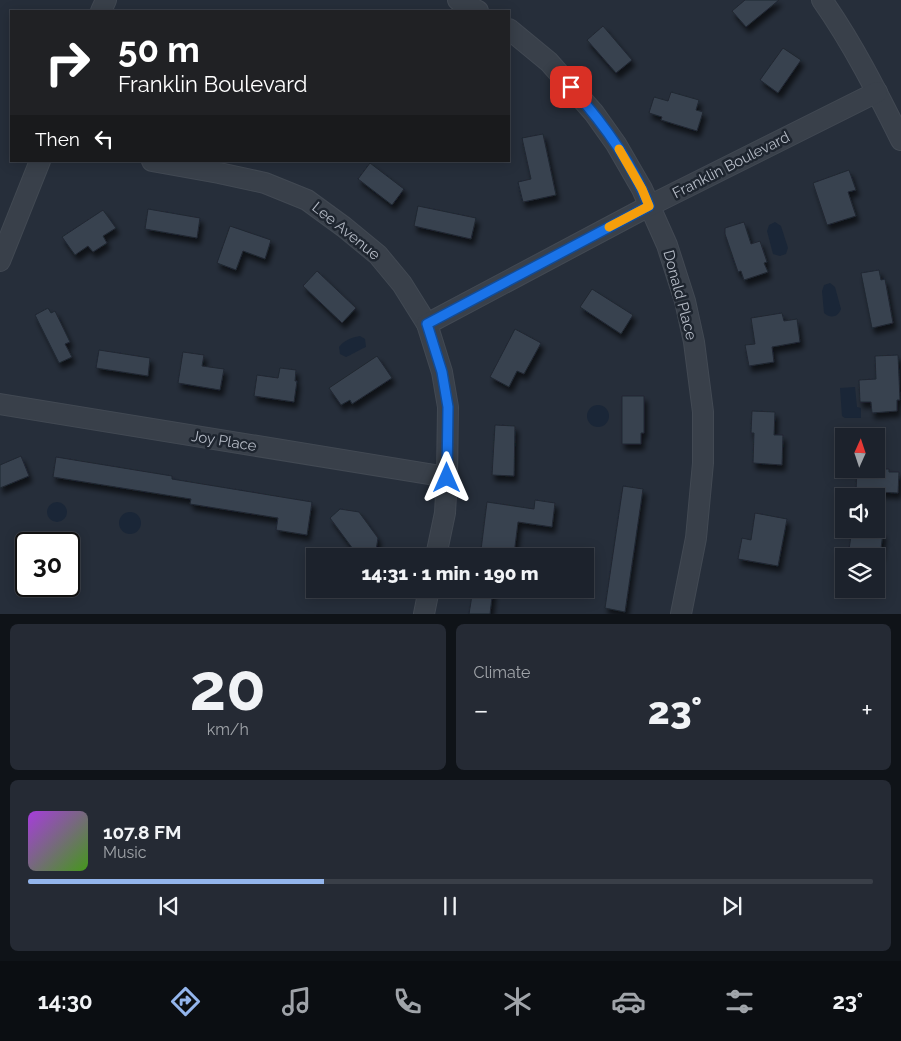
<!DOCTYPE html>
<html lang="en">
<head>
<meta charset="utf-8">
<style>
  :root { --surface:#1c222c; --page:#252a34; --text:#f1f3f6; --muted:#a0a4a9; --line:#3a3f48; --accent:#93b5ec }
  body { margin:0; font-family:Raleway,sans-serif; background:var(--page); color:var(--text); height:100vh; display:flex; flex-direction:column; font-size:19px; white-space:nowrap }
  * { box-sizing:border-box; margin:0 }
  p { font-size:16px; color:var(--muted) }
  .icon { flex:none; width:28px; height:28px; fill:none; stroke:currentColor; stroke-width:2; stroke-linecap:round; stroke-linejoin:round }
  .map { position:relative; height:614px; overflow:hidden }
  .drawer { display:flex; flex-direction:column; gap:10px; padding:10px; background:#0f1318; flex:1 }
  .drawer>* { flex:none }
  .guide { position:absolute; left:10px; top:10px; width:500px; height:152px; border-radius:0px; box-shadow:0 2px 12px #0003,0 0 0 1px var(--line); background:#202124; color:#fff; overflow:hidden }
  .needle { width:32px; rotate:3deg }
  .tools { position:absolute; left:835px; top:428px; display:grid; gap:10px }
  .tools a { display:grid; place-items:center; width:50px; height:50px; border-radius:0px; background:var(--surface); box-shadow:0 2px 12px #0003,0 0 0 1px var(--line); font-size:25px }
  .speed { position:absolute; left:15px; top:532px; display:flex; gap:10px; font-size:25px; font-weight:700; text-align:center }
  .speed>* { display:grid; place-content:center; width:65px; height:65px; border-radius:50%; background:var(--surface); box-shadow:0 2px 12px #0003,0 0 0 1px var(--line); line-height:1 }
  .speed .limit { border:2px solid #111; border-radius:8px; background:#fff; color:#111 }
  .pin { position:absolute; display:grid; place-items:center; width:42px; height:42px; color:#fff; margin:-21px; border-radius:10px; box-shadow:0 2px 8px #0006 }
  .me { position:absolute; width:55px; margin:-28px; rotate:0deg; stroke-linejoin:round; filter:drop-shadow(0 0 4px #0008) }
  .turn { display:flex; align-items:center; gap:18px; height:105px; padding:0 25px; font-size:22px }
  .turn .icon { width:65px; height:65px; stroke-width:2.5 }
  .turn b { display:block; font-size:35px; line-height:42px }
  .then { display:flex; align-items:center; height:48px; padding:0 25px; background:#0003; gap:10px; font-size:19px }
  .big { font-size:38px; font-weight:800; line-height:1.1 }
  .drawer .card { flex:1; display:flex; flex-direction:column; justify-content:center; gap:8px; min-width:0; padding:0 18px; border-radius:8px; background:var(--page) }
  .drawer .dial { align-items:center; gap:0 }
  .dial b { font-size:65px; line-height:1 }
  .song { display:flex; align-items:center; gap:15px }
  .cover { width:60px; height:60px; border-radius:8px; background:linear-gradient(135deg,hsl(280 70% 55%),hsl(100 70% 35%)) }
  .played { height:5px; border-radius:2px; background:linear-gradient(90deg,var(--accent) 35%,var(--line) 35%) }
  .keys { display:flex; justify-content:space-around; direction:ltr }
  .heat { display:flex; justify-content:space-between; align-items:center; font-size:28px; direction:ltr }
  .drawer .tiles { flex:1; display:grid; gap:10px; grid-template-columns:1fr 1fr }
  .card:last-child { grid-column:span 2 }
  .trip { position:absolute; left:306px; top:548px; width:288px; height:50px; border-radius:0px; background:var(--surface); box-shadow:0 2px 12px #0003,0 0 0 1px var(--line); font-weight:800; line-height:50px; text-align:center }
  .dock { display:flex; height:80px; justify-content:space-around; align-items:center; background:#0b0e12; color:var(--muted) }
  .dock .icon { width:35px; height:35px }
  .dock .active { color:var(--accent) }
  .dock b { font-size:22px; color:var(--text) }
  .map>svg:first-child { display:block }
  .water { fill:#1a2637 }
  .building { fill:#384250; stroke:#202731; filter:url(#shadow) }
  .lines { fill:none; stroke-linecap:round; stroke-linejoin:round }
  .street-casing { stroke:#424953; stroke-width:22 }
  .street { stroke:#39404a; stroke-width:20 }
  .route-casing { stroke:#114b97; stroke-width:12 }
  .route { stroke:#1a73e8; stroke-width:9 }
  .slow { stroke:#f59e0b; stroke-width:9 }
  .labels { text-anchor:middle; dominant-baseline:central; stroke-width:5; stroke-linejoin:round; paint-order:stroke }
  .street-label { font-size:15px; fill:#b5bbc6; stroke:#1e252f }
</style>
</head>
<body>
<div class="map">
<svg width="901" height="614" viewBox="0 0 901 614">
  <defs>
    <filter id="shadow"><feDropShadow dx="3" dy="5.5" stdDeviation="2.5" flood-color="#0009"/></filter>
  </defs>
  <rect width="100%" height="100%" fill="#262e3a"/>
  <g class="water">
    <polygon points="775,222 781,226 788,248 786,254 780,256 773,254 767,231 769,225"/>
    <path d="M830,283L835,287L841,309C838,317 831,319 824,313L822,291L824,285Z"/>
    <path d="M360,336L365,339L366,347C365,347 347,357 346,357L340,354L339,347C345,340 350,338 360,336Z"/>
    <polygon points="855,387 857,407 861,408 861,418 845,418 842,416 840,388"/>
    <circle cx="598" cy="416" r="11"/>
    <circle cx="57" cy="512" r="10"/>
    <circle cx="130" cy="523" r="11"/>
  </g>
  <g class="building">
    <polygon points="745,0 779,0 746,27 732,11"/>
    <polygon points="603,26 632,60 616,73 587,40"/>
    <polygon points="783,48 801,60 778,93 760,80"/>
    <polygon points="671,92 699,100 696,110 703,112 697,131 661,120 662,117 649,113 654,97 668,101"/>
    <polygon points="543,134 556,195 523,202 518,182 531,179 522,138"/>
    <polygon points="370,163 404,189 392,205 358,179"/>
    <polygon points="849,170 856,190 848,192 856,216 827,225 813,183"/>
    <polygon points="418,206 476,218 471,239 414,226"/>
    <polygon points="148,209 200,218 197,238 145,229"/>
    <polygon points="103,210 116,228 103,236 107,243 93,252 88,246 75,255 62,237"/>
    <polygon points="744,222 751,244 760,241 767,262 764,263 768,272 744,280 741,271 738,272 725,234 725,228"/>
    <polygon points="230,226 271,240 265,259 243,251 236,270 217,263"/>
    <polygon points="879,270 881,280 885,279 893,323 872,328 861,273"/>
    <polygon points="317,271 356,308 342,323 303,286"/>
    <polygon points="592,289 633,315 621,334 580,307"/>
    <polygon points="48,308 51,313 55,311 70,342 65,344 72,357 59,363 35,315"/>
    <polygon points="782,313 784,321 797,319 800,342 772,347 774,362 749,366 745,345 755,344 751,318"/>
    <polygon points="515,329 541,343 524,374 517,371 509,387 490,377"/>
    <polygon points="99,350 150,358 148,376 96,368"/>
    <polygon points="183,352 204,355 202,366 224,369 220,390 178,383"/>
    <polygon points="898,355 900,400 897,400 897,411 872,413 871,402 860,402 859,380 876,379 875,356"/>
    <polygon points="377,356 392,378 352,404 350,400 341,405 329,388"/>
    <polygon points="280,368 296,370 295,381 297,381 294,402 254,396 257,375 278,378"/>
    <polygon points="622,396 644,396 644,433 641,433 641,444 622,444"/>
    <polygon points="752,411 775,412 774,435 783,435 782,465 753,463 754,433 751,433"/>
    <polygon points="495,425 515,426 514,476 492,475"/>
    <polygon points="21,456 29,476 0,488 0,465"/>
    <polygon points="56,457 172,476 172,479 312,502 307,535 276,530 278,518 190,504 191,499 53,477"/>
    <polygon points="857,469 889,469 889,472 899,472 898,493 856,491"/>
    <polygon points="623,486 643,489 625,612 605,608"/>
    <polygon points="535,500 555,503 552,527 518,522 514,554 481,550 487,502 534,509"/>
    <polygon points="340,509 359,512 378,538 375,556 352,556 353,549 330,518"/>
    <polygon points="755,513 787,519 778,566 738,559 742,538 751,540"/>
    <polygon points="852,529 883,533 880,556 848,556"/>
    <polygon points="473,589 493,589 490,614 469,614"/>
  </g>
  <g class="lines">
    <defs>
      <g id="street">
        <polyline points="458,0 478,11"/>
        <path d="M822,0C853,44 877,92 901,140"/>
        <polyline points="101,11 106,0"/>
        <polyline points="509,29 549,62 594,113 616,144 642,189 667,245 685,301 694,342 703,412 703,463 696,538 681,614"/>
        <polyline points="152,161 219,173 265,183 307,200 344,227 378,255 402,284 427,324 442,372 448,407 447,477 445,513 436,556"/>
        <polyline points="0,261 40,161"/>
        <polyline points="427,324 649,206 877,92"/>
        <polyline points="0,404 447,477"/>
        <polyline points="424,614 429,589"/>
      </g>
    </defs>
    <use href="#street" class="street-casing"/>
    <use href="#street" class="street"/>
  </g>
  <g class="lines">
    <defs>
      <path id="route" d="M447,478L448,407L442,372L427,324L649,206C632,162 603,123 571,87"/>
    </defs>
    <use href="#route" class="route-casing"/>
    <use href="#route" class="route"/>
    <polyline class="slow" points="609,227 649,206 642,189 619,149"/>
  </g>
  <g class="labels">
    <g class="street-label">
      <text transform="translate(731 165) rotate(-27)">Franklin Boulevard</text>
      <text transform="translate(346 231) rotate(39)">Lee Avenue</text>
      <text transform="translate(680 295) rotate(75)">Donald Place</text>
      <text transform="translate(224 441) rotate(9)">Joy Place</text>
    </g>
  </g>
</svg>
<div class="tools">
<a><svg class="needle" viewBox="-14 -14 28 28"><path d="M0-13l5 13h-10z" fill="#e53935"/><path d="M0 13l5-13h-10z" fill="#a0a4a9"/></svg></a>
<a><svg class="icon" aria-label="sound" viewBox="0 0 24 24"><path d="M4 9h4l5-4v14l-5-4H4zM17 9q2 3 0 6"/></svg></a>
<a><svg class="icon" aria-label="layers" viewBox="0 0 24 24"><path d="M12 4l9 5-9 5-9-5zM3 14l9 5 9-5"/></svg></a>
</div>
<div class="speed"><div class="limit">30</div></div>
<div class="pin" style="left:571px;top:87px;background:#d93025"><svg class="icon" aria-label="arrive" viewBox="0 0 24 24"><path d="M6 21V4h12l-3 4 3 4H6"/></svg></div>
<svg class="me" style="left:447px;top:478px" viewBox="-20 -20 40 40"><path d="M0-17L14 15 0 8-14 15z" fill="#1a73e8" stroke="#fff" stroke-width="4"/></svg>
<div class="trip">14:31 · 1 min · 190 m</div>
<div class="guide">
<div class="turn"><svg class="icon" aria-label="right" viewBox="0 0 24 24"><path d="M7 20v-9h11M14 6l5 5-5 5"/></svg><div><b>50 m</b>Franklin Boulevard</div></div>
<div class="then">Then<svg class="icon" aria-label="left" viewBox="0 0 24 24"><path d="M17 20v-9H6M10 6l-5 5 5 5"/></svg></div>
</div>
</div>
<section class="drawer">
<div class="tiles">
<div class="card dial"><b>20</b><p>km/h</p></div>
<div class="card"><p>Climate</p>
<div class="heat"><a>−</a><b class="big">23°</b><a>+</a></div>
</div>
<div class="card">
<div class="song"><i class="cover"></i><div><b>107.8 FM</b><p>Music</p></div></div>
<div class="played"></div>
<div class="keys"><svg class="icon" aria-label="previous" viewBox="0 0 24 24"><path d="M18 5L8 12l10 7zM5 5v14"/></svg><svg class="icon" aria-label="pause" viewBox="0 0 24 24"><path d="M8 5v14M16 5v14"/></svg><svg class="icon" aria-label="next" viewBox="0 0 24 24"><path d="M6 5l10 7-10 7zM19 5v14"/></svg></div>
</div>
</div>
</section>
<nav class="dock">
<b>14:30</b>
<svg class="icon active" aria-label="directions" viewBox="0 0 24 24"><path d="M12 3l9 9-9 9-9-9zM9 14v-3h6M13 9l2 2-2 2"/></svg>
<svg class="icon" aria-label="music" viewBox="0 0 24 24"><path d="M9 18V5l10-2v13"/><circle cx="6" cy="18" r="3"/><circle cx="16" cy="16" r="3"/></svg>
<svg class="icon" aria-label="phone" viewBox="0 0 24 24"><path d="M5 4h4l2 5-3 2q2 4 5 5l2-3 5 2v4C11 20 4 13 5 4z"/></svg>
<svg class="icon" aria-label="climate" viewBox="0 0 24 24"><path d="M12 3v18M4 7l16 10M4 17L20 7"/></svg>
<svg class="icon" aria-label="car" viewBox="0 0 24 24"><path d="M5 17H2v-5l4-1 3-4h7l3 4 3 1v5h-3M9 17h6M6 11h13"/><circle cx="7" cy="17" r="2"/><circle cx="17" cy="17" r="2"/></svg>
<svg class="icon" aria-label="filters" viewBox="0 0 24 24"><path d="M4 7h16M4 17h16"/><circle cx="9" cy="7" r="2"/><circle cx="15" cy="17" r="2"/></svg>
<b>23°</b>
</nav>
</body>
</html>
